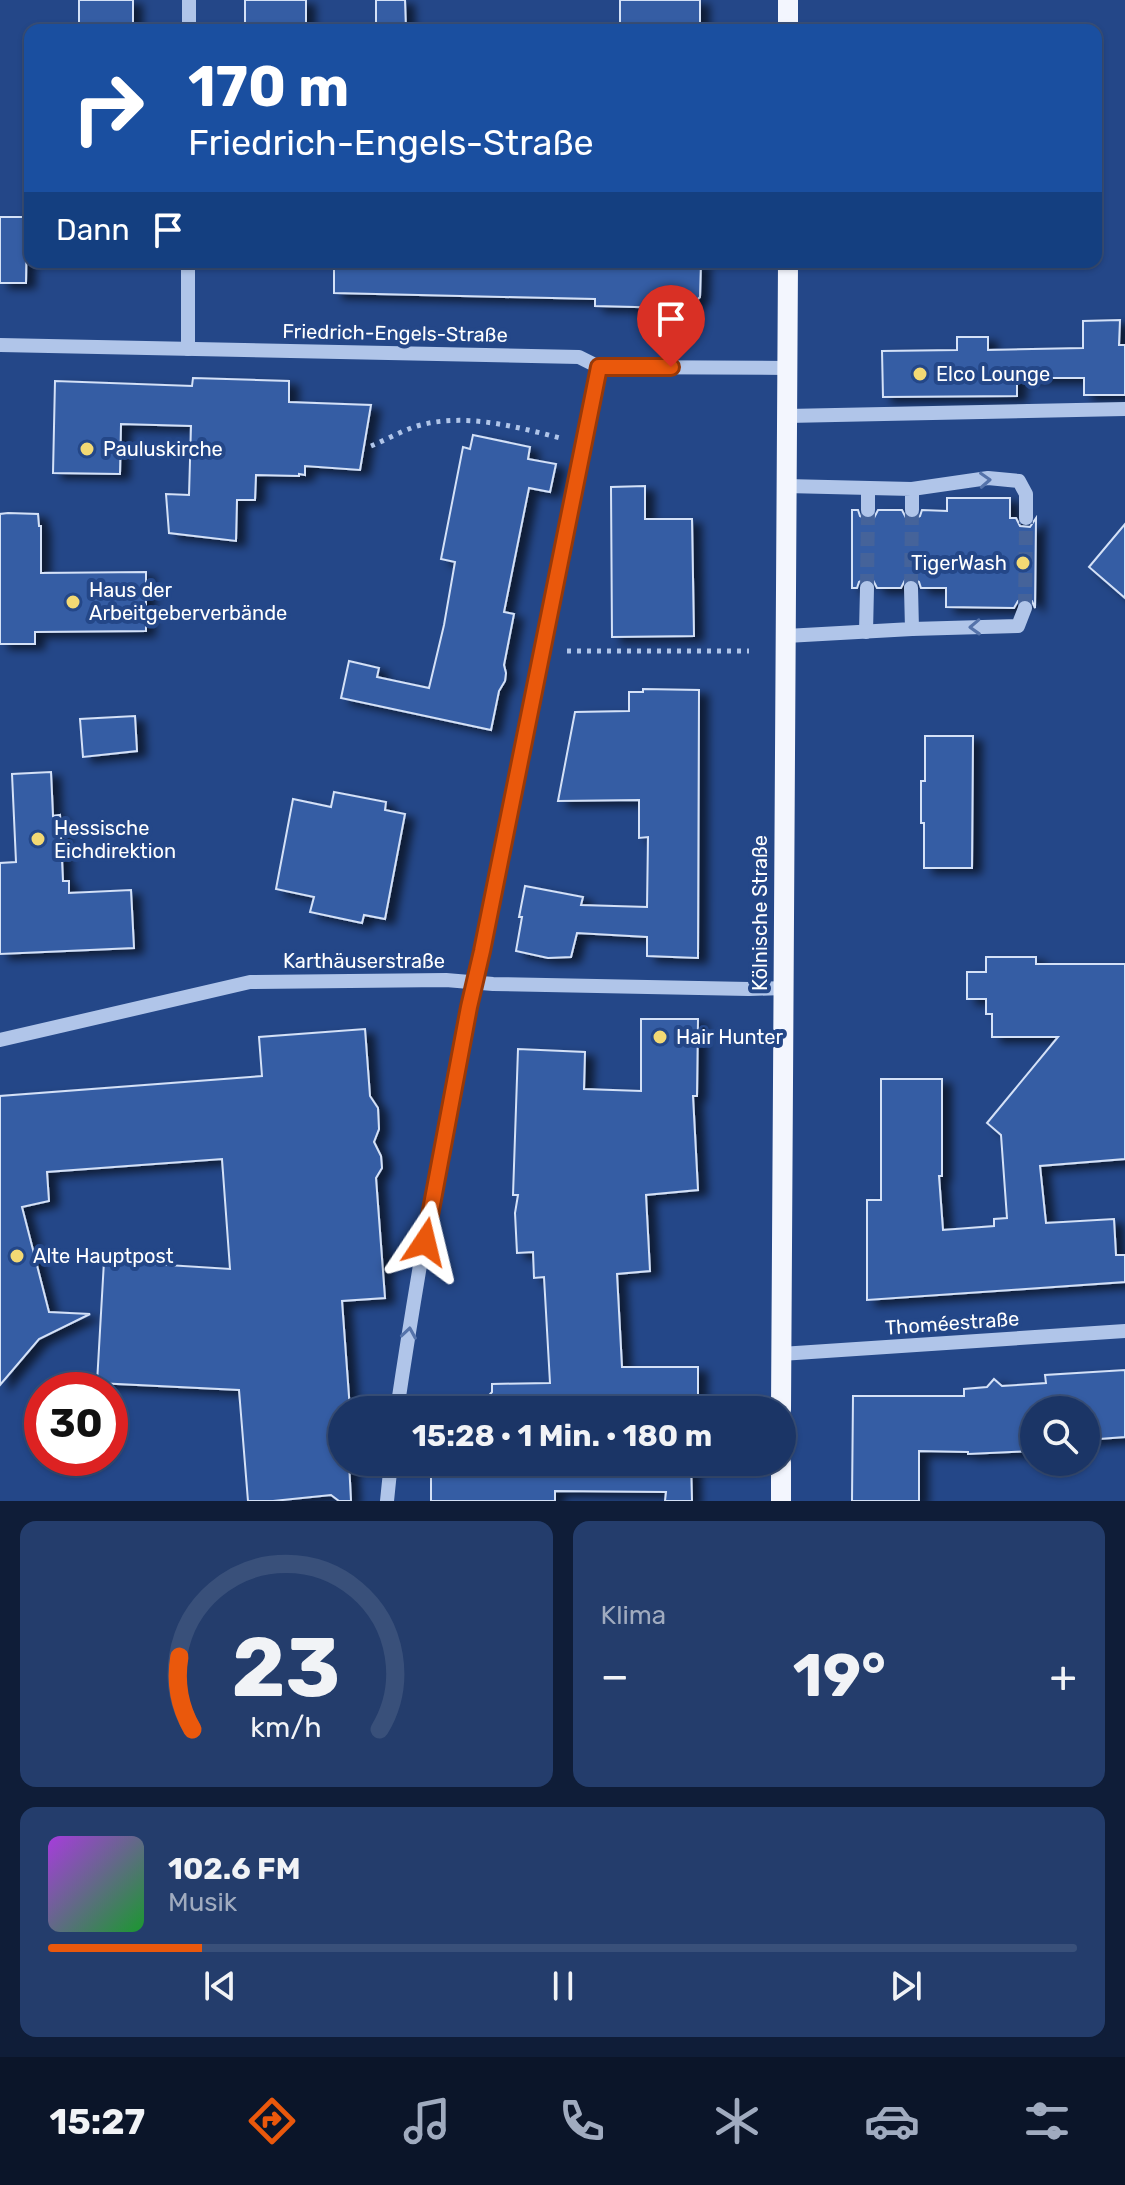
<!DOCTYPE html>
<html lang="de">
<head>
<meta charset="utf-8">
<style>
  :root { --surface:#1b3566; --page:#243d6c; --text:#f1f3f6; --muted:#a0abbf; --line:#39507a; --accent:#ea580c }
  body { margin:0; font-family:Rubik,sans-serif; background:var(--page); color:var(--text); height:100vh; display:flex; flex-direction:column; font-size:30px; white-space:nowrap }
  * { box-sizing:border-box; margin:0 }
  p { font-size:26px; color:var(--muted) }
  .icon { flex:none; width:44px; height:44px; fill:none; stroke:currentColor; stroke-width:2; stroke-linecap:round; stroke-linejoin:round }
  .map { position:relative; height:1501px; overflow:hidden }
  .details { display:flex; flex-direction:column; gap:20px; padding:20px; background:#0f1d38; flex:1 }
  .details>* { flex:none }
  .banner { position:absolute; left:24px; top:24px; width:1078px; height:244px; border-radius:16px; box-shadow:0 2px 6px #0004,0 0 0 2px var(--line); background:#1a4fa0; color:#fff; overflow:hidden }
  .fabs { position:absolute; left:1020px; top:1396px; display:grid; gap:16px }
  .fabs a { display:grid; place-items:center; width:80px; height:80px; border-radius:50%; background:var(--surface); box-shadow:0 2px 6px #0004,0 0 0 2px var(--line); font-size:40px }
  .speed { position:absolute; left:24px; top:1372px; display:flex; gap:16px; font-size:40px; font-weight:700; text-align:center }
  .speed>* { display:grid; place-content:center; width:104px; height:104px; border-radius:50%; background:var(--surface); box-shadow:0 2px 6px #0004,0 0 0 2px var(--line); line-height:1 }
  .speed .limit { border:12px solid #d22; background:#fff; color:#111 }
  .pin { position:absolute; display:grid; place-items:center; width:68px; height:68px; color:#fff; margin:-82px -34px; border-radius:50% 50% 50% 0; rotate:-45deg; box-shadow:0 0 8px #0007 }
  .pin .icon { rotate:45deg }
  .me { position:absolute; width:88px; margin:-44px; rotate:10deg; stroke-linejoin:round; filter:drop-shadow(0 0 6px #0008) }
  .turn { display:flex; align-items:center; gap:28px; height:168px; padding:0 32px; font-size:36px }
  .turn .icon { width:104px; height:104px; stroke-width:2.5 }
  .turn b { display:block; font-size:56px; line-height:68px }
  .then { display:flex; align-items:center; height:76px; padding:0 32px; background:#0003; gap:16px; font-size:30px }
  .big { font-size:60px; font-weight:700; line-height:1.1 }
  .details .card { flex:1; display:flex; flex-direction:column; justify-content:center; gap:12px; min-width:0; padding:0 28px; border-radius:16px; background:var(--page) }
  .details .dial { align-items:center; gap:0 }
  .dial svg { height:208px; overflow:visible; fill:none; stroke:var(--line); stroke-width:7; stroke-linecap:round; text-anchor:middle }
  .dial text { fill:var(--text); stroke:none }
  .song { display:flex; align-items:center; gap:24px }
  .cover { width:96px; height:96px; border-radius:12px; background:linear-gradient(135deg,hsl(280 70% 55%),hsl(130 70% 35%)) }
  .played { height:8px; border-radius:4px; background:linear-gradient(90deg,var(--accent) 15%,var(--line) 15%) }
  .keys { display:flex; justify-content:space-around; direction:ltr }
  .heat { display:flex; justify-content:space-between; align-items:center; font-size:44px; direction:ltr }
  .details .tiles { flex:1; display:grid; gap:20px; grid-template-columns:1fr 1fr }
  .card:last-child { grid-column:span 2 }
  .trip { position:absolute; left:328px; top:1396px; width:468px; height:80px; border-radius:40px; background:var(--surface); box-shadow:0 2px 6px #0004,0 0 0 2px var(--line); font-weight:700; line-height:80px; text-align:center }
  .tab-bar { display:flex; height:128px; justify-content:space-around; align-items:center; background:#0b1529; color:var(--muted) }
  .tab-bar .icon { width:56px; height:56px }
  .tab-bar .active { color:var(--accent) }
  .tab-bar b { font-size:36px; color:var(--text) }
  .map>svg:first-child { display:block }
  .building { fill:#355da4; stroke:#d4e1f7; stroke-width:2; filter:url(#shadow) }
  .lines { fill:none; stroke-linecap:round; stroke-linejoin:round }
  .minor-tunnel { stroke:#45639a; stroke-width:14; stroke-dasharray:14 7; stroke-linecap:butt }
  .path { stroke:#b0c5e9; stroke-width:5; stroke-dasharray:4 6; stroke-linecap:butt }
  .minor { stroke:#b0c5e9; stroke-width:14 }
  .major { stroke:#f3f6fe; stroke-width:20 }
  .oneway { stroke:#5573aa }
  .route-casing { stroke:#983908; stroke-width:20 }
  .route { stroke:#ea580c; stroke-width:14 }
  .poi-dot { fill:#f3d974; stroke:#244788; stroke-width:3 }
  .labels { text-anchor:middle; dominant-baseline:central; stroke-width:8; stroke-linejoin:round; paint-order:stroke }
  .street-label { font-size:20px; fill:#fff; stroke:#244788 }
  .poi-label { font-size:20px; fill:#fff; stroke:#244788; text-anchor:start }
</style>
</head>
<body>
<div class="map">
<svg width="1125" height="1501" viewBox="0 0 1125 1501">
  <defs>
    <filter id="shadow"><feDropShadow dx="9" dy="5" stdDeviation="4" flood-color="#0009"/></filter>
  </defs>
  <rect width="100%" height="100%" fill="#244788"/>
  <g class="building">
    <rect x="79" y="0" width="54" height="30"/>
    <rect x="245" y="0" width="61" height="30"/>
    <polygon points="376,0 405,0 406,30 376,30"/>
    <rect x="620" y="0" width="80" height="30"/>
    <polygon points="0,217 27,217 26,283 0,283"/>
    <polygon points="334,262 701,262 700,297 688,308 676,308 595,306 595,299 334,293"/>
    <polygon points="1120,320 1119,345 1125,345 1125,395 1084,395 1084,378 1017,378 1017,396 883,397 882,351 957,350 957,337 988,337 988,350 1083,348 1083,321"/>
    <polygon points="193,378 289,381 289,402 371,405 360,470 305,466 305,475 299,474 299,476 256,475 255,500 237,500 236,541 169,533 166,494 189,495 191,426 121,424 120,474 53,473 55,381 192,386"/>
    <polygon points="473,435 530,447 528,459 556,464 550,492 529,488 504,612 514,614 504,665 506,673 505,681 499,691 491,730 341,698 349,661 379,668 377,677 429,688 444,625 455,562 441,559 463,447 470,449"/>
    <polygon points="645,486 645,519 692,519 694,636 612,637 611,487"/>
    <polygon points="947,498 1010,498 1010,518 1016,518 1020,526 1030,527 1036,518 1035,608 1032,601 1024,598 1018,601 1014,608 946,607 946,588 921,588 919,582 912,578 905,580 901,588 877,588 873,580 866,578 859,582 857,588 852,588 852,510 858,510 860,516 867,520 874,518 878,510 902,510 906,518 913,520 920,516 922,510 947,511"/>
    <polygon points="8,513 38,514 39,526 41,526 41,573 146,572 146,631 35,632 35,644 0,644 0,514"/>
    <polygon points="1125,524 1125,598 1089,567"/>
    <polygon points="643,689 699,690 698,958 647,956 647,937 577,933 571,957 548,958 516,951 522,917 519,917 525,886 583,897 581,905 647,907 648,837 639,838 639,800 558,801 575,712 629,711 629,692 643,692"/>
    <polygon points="135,716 137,751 83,757 80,719"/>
    <polygon points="925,736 973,736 972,868 924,868 924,823 921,823 921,781 925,781"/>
    <polygon points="51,772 53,816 60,815 63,881 69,881 69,893 131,890 134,948 0,954 0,863 16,862 12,774"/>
    <polygon points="334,792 386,802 385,810 405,814 385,919 364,915 362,923 310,912 314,897 276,889 293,799 331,807"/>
    <polygon points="986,957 1036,957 1036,964 1125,964 1125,1159 1040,1166 1046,1223 1114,1219 1116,1255 1125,1255 1125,1282 867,1300 867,1200 881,1200 881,1079 942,1079 942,1176 939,1176 943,1230 994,1226 994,1219 1007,1218 1001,1135 987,1123 1058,1037 992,1037 992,1014 986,1014 986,999 967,999 967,972 986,972"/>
    <polygon points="641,1019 698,1019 697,1096 693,1096 698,1190 646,1195 650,1271 617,1274 622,1367 698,1367 698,1406 691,1406 691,1410 476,1410 492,1392 492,1384 550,1383 544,1277 534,1278 533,1252 517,1253 515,1213 518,1195 513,1195 518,1049 585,1052 584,1089 641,1091"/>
    <polygon points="365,1029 370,1096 378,1108 379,1129 374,1142 381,1156 382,1168 376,1178 385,1298 342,1301 350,1410 342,1410 342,1462 349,1462 351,1501 339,1501 331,1495 273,1501 248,1501 239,1390 97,1383 104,1261 230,1269 222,1159 47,1172 49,1201 22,1207 49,1312 90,1314 39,1339 0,1385 0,1096 262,1076 259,1037"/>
    <polygon points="1125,1370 1125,1437 1086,1440 1086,1410 1034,1410 1034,1451 968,1454 968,1452 919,1451 919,1501 852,1501 853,1396 964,1396 964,1389 987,1387 994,1379 1002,1386 1046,1383 1045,1375"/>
    <polygon points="431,1462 691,1462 692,1501 665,1501 666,1492 555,1491 555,1501 431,1501"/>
  </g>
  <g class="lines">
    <g class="minor-tunnel">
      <polyline points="867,588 868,510"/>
      <polyline points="911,588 912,510"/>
      <polyline points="1025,608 1026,518"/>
    </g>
    <g class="path">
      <path d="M371,446C386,440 401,431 417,426C465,412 517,427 564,439"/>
      <polyline points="567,651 749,651"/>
    </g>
    <g class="minor">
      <polyline points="189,30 189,0"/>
      <polyline points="0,345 579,357 599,367 788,368"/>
      <polyline points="188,349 188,262"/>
      <polyline points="787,416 1125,409"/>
      <polyline points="786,486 912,489 912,510"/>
      <polyline points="912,489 988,478 1019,481 1026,494 1026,518"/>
      <polyline points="868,510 868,488"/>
      <polyline points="912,629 1018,626 1025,608"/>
      <polyline points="866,632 867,588"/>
      <polyline points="786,636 912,629 911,588"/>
      <polyline points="0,1040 250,982 446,980 493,984 749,989 784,988"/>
      <polyline points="781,1354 1125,1331"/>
      <path d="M397,1410C420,1256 447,1103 482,951L599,367"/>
      <polyline points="387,1501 391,1462"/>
    </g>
    <g class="major">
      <polyline points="788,30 788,0"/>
      <polyline points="781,1410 788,262"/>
      <polyline points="781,1501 781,1462"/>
    </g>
  </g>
  <defs><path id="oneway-chevron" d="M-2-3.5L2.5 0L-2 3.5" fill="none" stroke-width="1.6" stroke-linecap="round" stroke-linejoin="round" transform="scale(2)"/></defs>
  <g class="oneway">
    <use href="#oneway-chevron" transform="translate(985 480) rotate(-3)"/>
    <use href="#oneway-chevron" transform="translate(975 627) rotate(178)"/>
    <use href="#oneway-chevron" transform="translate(409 1333) rotate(-81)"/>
  </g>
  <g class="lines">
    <defs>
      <polyline id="route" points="425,1242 469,1007 482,951 599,367 671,367"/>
    </defs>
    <use href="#route" class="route-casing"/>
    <use href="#route" class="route"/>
  </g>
  <g class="poi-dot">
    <circle cx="920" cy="374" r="8"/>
    <circle cx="87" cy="449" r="8"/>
    <circle cx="1023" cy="563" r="8"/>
    <circle cx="73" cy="602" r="8"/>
    <circle cx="38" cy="839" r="8"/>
    <circle cx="660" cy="1037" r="8"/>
    <circle cx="17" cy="1256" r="8"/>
  </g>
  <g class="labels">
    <g class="street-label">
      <text transform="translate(395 333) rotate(1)">Friedrich-Engels-Straße</text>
      <text transform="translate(760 913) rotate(-90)">Kölnische Straße</text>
      <text x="364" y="961">Karthäuserstraße</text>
      <text transform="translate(952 1323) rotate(-4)">Thoméestraße</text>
    </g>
    <g class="poi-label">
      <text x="936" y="374">Elco Lounge</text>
      <text x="103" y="449">Pauluskirche</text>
      <text x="1007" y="563" text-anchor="end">TigerWash</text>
      <text x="89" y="590">Haus der<tspan x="89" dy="23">Arbeitgeberverbände</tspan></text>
      <text x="54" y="828">Hessische<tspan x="54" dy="23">Eichdirektion</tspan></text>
      <text x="676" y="1037">Hair Hunter</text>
      <text x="33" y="1256">Alte Hauptpost</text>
    </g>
  </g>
</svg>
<div class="fabs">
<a><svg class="icon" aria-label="search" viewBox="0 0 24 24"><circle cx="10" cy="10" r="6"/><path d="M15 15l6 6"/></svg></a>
</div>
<div class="speed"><div class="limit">30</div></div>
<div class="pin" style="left:671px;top:367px;background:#d93025"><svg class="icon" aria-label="arrive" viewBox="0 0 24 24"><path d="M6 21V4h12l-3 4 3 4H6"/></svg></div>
<svg class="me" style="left:425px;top:1242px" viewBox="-20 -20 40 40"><path d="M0-17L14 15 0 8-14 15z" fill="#ea580c" stroke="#fff" stroke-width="4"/></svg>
<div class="trip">15:28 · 1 Min. · 180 m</div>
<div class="banner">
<div class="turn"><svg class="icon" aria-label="right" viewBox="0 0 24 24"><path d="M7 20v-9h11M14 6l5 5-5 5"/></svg><div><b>170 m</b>Friedrich-Engels-Straße</div></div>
<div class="then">Dann<svg class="icon" aria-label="arrive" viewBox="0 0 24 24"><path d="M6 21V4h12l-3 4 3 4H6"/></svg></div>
</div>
</div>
<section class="details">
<div class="tiles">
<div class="card dial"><svg viewBox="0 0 100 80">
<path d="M14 69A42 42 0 1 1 86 69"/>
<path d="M14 69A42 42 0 0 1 9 41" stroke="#ea580c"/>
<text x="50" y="56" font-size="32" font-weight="700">23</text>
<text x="50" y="72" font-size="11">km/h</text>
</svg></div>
<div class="card"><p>Klima</p>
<div class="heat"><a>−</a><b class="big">19°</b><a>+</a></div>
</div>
<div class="card">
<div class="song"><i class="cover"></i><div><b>102.6 FM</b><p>Musik</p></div></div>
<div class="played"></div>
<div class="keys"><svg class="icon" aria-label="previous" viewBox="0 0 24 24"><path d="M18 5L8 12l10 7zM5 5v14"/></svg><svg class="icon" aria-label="pause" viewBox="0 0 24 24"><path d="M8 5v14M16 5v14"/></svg><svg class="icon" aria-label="next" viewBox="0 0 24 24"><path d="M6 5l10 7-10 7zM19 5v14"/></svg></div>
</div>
</div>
</section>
<nav class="tab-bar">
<b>15:27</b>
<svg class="icon active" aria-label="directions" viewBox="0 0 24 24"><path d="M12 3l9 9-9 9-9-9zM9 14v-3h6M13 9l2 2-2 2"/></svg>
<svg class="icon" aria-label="music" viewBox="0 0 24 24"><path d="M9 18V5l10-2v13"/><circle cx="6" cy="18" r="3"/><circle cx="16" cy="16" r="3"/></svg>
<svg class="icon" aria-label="phone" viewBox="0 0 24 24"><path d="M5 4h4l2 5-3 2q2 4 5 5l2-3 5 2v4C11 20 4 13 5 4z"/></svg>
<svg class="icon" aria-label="climate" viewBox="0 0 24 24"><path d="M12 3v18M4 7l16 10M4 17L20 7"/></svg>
<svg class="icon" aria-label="car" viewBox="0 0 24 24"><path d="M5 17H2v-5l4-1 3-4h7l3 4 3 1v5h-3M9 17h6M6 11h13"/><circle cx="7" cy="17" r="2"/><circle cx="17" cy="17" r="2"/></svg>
<svg class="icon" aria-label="filters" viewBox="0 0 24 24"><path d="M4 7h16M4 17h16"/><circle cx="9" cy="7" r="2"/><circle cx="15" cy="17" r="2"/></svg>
</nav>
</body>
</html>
